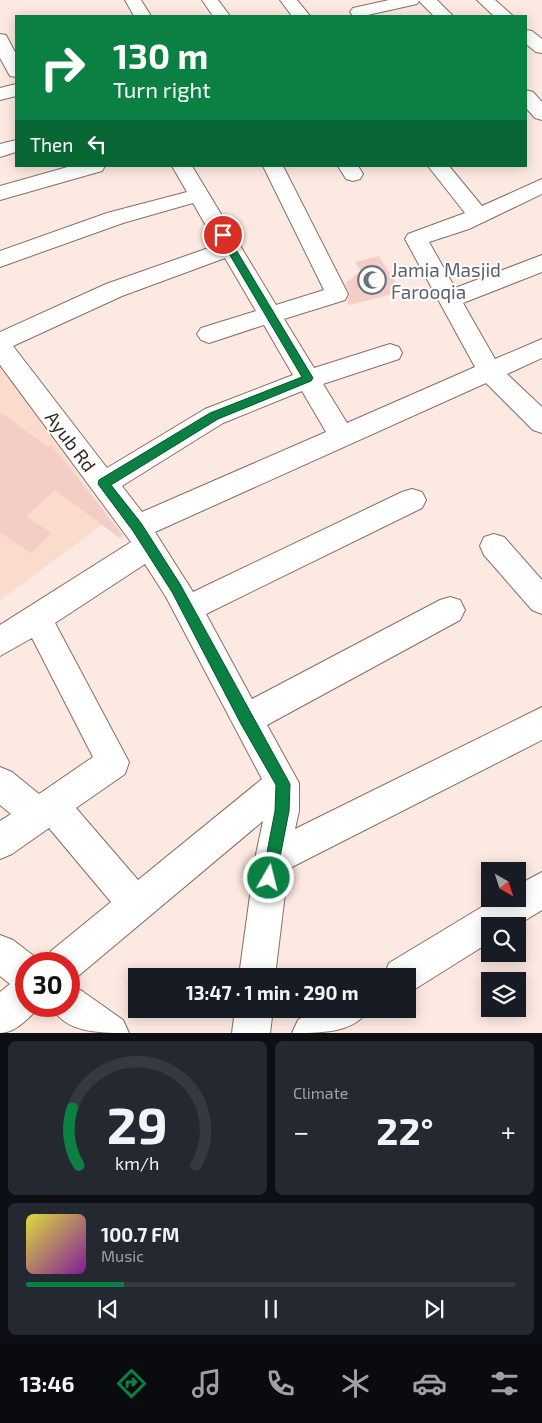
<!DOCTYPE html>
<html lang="en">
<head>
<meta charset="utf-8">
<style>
  :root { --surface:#171b24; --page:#242831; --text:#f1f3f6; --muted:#9ea1a6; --line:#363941; --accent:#0b8043 }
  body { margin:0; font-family:"Exo 2",sans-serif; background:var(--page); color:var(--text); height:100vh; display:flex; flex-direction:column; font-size:19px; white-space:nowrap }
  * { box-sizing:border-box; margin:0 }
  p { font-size:16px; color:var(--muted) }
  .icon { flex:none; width:28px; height:28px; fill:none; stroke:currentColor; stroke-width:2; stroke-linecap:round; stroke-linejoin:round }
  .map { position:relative; height:1033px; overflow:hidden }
  .drawer { display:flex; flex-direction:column; gap:8px; padding:8px; background:#0d0f14; flex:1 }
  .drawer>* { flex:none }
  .guide { position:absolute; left:15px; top:15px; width:512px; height:152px; border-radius:0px; box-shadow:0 2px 12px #0003; background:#0b8043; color:#fff; overflow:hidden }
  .needle { width:32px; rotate:141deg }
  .fabs { position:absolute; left:481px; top:862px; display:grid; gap:10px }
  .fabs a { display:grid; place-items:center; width:45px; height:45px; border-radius:0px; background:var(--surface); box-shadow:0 2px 12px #0003; font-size:25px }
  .speed { position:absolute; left:15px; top:952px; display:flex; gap:10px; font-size:25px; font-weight:700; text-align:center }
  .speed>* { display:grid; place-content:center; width:65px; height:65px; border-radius:50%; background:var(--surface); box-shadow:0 2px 12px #0003; line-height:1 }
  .speed .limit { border:8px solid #d22; background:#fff; color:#111 }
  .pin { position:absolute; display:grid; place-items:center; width:42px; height:42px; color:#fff; margin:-21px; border:2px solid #fff; border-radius:50%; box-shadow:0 1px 5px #0007 }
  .me { position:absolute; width:55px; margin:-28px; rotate:8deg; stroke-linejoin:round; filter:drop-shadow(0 0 4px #0008) }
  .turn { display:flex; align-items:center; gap:18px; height:105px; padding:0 15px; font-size:22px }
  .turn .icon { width:65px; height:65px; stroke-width:2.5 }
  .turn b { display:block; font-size:35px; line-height:42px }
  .then { display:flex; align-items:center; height:48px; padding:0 15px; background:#0003; gap:10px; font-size:19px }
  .big { font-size:38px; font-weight:700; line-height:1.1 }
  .drawer .widget { flex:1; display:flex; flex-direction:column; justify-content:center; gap:8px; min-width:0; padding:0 18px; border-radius:8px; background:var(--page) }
  .drawer .dial { align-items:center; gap:0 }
  .dial svg { height:130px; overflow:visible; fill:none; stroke:var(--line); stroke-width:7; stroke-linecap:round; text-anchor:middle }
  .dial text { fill:var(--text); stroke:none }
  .song { display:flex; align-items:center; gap:15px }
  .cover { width:60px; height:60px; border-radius:8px; background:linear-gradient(135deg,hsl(60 70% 55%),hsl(290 70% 35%)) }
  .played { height:5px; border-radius:2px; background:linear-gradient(90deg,var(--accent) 20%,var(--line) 20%) }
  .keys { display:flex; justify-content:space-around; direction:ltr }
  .heat { display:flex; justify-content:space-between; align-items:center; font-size:28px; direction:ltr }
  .drawer .tiles { flex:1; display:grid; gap:8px; grid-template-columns:1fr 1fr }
  .widget:last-child { grid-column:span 2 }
  .trip { position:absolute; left:128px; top:968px; width:288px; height:50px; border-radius:0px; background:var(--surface); box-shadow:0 2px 12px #0003; font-weight:700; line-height:50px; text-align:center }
  .tabs { display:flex; height:80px; justify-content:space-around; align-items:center; background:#090b0e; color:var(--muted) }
  .tabs .icon { width:35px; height:35px }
  .tabs .current { color:var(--accent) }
  .tabs b { font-size:22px; color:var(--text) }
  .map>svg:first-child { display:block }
  .built { fill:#fadbcc }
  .building { fill:#f3cdc6 }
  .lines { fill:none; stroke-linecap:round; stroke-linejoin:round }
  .minor-casing { stroke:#896e61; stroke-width:2 }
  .minor { fill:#fff; fill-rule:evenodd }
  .route { fill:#0b8043; stroke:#07532c }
  .labels { text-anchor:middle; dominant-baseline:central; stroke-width:4; stroke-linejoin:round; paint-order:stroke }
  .worship-label { font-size:19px; fill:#5b616d; stroke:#fff; text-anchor:start }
  .street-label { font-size:19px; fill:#332822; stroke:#fff }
</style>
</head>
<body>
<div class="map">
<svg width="542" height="1033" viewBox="0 0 542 1033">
  <rect width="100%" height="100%" fill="#fce9e1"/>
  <polygon class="built" points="0,366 110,519 0,600"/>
  <g class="building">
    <polygon points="379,256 401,292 349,305 347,301 350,293 345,284 361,271 355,262"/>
    <polygon points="0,412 48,447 51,445 123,535 120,538 55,490 26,516 51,533 31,553 0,532"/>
  </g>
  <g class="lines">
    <defs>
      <g id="minor">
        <polygon points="125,0 141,0 151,16 134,16"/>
        <polygon points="202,0 218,0 230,16 213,16"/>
        <polygon points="280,0 297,0 310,16 292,16"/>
        <polygon points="389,0 437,0 453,16 434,16 419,1 417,4 363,16 353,16 350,12 353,8"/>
        <polygon points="477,0 495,0 513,16 494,16"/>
        <polygon points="526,30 532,31 542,39 542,53 536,52 526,44"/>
        <polygon points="0,34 6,35 16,54 16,77 10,76 0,58"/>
        <polygon points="16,84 16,96 0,100 0,88"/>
        <polygon points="526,90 533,92 542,102 542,120 535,118 526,108"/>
        <polygon points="16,140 16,152 0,157 0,144"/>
        <polygon points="71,166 105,166 102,171 0,200 0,186"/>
        <path d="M172,166H192L276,305L324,290L263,166H283L348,294L345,300L284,319L314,368L390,344L399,347L402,353L399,359L323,384L347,423L475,367L405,239L408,234L465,213L428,166H449L482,206L542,179V194L469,229L429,242L455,288L542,255V272L463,303L495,359L542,339V358L507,374L542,407V433L533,430L486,383L155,532L193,592L402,492L412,489L422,492L426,500L422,508L206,614L252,699L440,600L450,597L460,600L465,610L460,620L267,725L299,783V811L295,829L542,707V740L288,869L275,976H239L255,859L263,821L77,977L69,980V964H46L51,951L111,902L49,828L12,854L0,859V821L11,814L0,805V767L12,772L39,794L93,757L32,638L0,656V625L131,542L0,365V332L106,284L217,245L193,203L123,223L0,267V251L107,213L187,192ZM225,258L256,311L201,328L197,334L201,340L209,343L264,325L293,375L205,409L107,468L13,346L122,296ZM302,391L326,432L142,512L122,486L223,423ZM145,564L166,597L262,779L138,880L76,808L125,774L129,762L55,623Z"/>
        <polygon points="338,166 358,166 363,174 360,179 353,181 346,179"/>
        <polygon points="494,534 504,537 542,580 542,614 532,610 484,555 480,546 484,537"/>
        <polygon points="542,872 542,910 516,926 490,926 490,942 415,989 406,993 406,976 384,976 389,963 495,899 518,899 518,885"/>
        <path d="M0,935L13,940L39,960L41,964H26V1006H40L39,1008C28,1018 16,1033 0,1033V992L10,984L0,976Z"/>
        <path d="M69,985L82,991L123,1020L129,1033C98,1033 65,1033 51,1006H69Z"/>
        <polygon points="235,1009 273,1009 270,1033 232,1033"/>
        <path d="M315,1009H369C355,1033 322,1033 292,1033L298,1020Z"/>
      </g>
    </defs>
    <use href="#minor" class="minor-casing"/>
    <use href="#minor" class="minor"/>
  </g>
  <polygon class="route" points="223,232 226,233 313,378 311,381 218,419 111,485 141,523 180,584 290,784 289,811 276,878 274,883 269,886 264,883 262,878 275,811 276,785 241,724 172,592 133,531 98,484 99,480 210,413 302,377 218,235"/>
  <defs>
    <symbol id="mosque-ring" viewBox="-11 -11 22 22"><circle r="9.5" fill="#fff" stroke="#6b7280" stroke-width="1.5"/><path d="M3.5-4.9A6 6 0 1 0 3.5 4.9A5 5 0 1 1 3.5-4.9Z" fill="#6b7280"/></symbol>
  </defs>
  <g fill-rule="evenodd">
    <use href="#mosque-ring" x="356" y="264" width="32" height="32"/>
  </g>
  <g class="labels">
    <g class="worship-label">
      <text x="391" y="269">Jamia Masjid<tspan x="391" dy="22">Farooqia</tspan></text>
    </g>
    <g class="street-label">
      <text transform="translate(71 441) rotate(53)">Ayub Rd</text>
    </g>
  </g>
</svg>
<div class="fabs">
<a><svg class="needle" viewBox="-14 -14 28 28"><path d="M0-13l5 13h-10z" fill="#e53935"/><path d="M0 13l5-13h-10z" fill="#9ea1a6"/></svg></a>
<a><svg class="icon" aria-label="search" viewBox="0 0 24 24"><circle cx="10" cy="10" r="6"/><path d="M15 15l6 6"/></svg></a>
<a><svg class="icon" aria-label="layers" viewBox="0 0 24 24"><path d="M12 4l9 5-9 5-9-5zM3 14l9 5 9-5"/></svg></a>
</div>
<div class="speed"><div class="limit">30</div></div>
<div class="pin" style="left:223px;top:235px;background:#d93025"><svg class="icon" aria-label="arrive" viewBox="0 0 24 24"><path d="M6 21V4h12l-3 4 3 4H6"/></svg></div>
<svg class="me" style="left:269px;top:878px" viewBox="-20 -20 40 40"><circle r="17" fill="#0b8043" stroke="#fff" stroke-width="3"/><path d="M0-11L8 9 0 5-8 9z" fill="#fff"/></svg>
<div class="trip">13:47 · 1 min · 290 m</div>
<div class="guide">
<div class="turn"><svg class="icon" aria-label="right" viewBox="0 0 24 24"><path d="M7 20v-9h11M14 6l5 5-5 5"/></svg><div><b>130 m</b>Turn right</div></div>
<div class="then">Then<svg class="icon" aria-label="left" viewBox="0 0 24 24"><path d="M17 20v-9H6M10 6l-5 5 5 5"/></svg></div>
</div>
</div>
<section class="drawer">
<div class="tiles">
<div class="widget dial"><svg viewBox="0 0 100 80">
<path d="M14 69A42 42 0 1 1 86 69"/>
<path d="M14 69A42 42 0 0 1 10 34" stroke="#0b8043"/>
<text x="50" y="56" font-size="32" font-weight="700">29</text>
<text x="50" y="72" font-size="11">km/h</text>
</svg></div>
<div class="widget"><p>Climate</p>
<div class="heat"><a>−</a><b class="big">22°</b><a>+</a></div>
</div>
<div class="widget">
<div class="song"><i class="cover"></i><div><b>100.7 FM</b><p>Music</p></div></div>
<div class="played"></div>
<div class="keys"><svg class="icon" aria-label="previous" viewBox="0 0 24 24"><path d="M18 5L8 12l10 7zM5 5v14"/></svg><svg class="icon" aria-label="pause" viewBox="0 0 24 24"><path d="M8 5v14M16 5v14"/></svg><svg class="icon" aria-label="next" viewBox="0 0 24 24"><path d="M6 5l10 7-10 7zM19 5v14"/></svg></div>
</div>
</div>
</section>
<nav class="tabs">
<b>13:46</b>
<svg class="icon current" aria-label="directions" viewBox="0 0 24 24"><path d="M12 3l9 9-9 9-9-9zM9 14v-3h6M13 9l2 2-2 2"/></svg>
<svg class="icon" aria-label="music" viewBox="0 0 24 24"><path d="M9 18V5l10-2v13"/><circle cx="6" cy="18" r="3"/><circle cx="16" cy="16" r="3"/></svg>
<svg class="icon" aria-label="phone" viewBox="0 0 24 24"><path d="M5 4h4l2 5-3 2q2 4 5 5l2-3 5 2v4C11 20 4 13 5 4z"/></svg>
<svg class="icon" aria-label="climate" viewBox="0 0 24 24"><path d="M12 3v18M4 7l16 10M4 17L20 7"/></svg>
<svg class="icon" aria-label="car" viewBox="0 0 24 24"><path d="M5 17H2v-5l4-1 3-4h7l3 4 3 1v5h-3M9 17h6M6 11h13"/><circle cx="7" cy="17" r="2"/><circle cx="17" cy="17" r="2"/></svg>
<svg class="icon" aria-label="filters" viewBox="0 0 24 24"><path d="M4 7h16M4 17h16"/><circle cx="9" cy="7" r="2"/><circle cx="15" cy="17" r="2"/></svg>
</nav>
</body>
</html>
